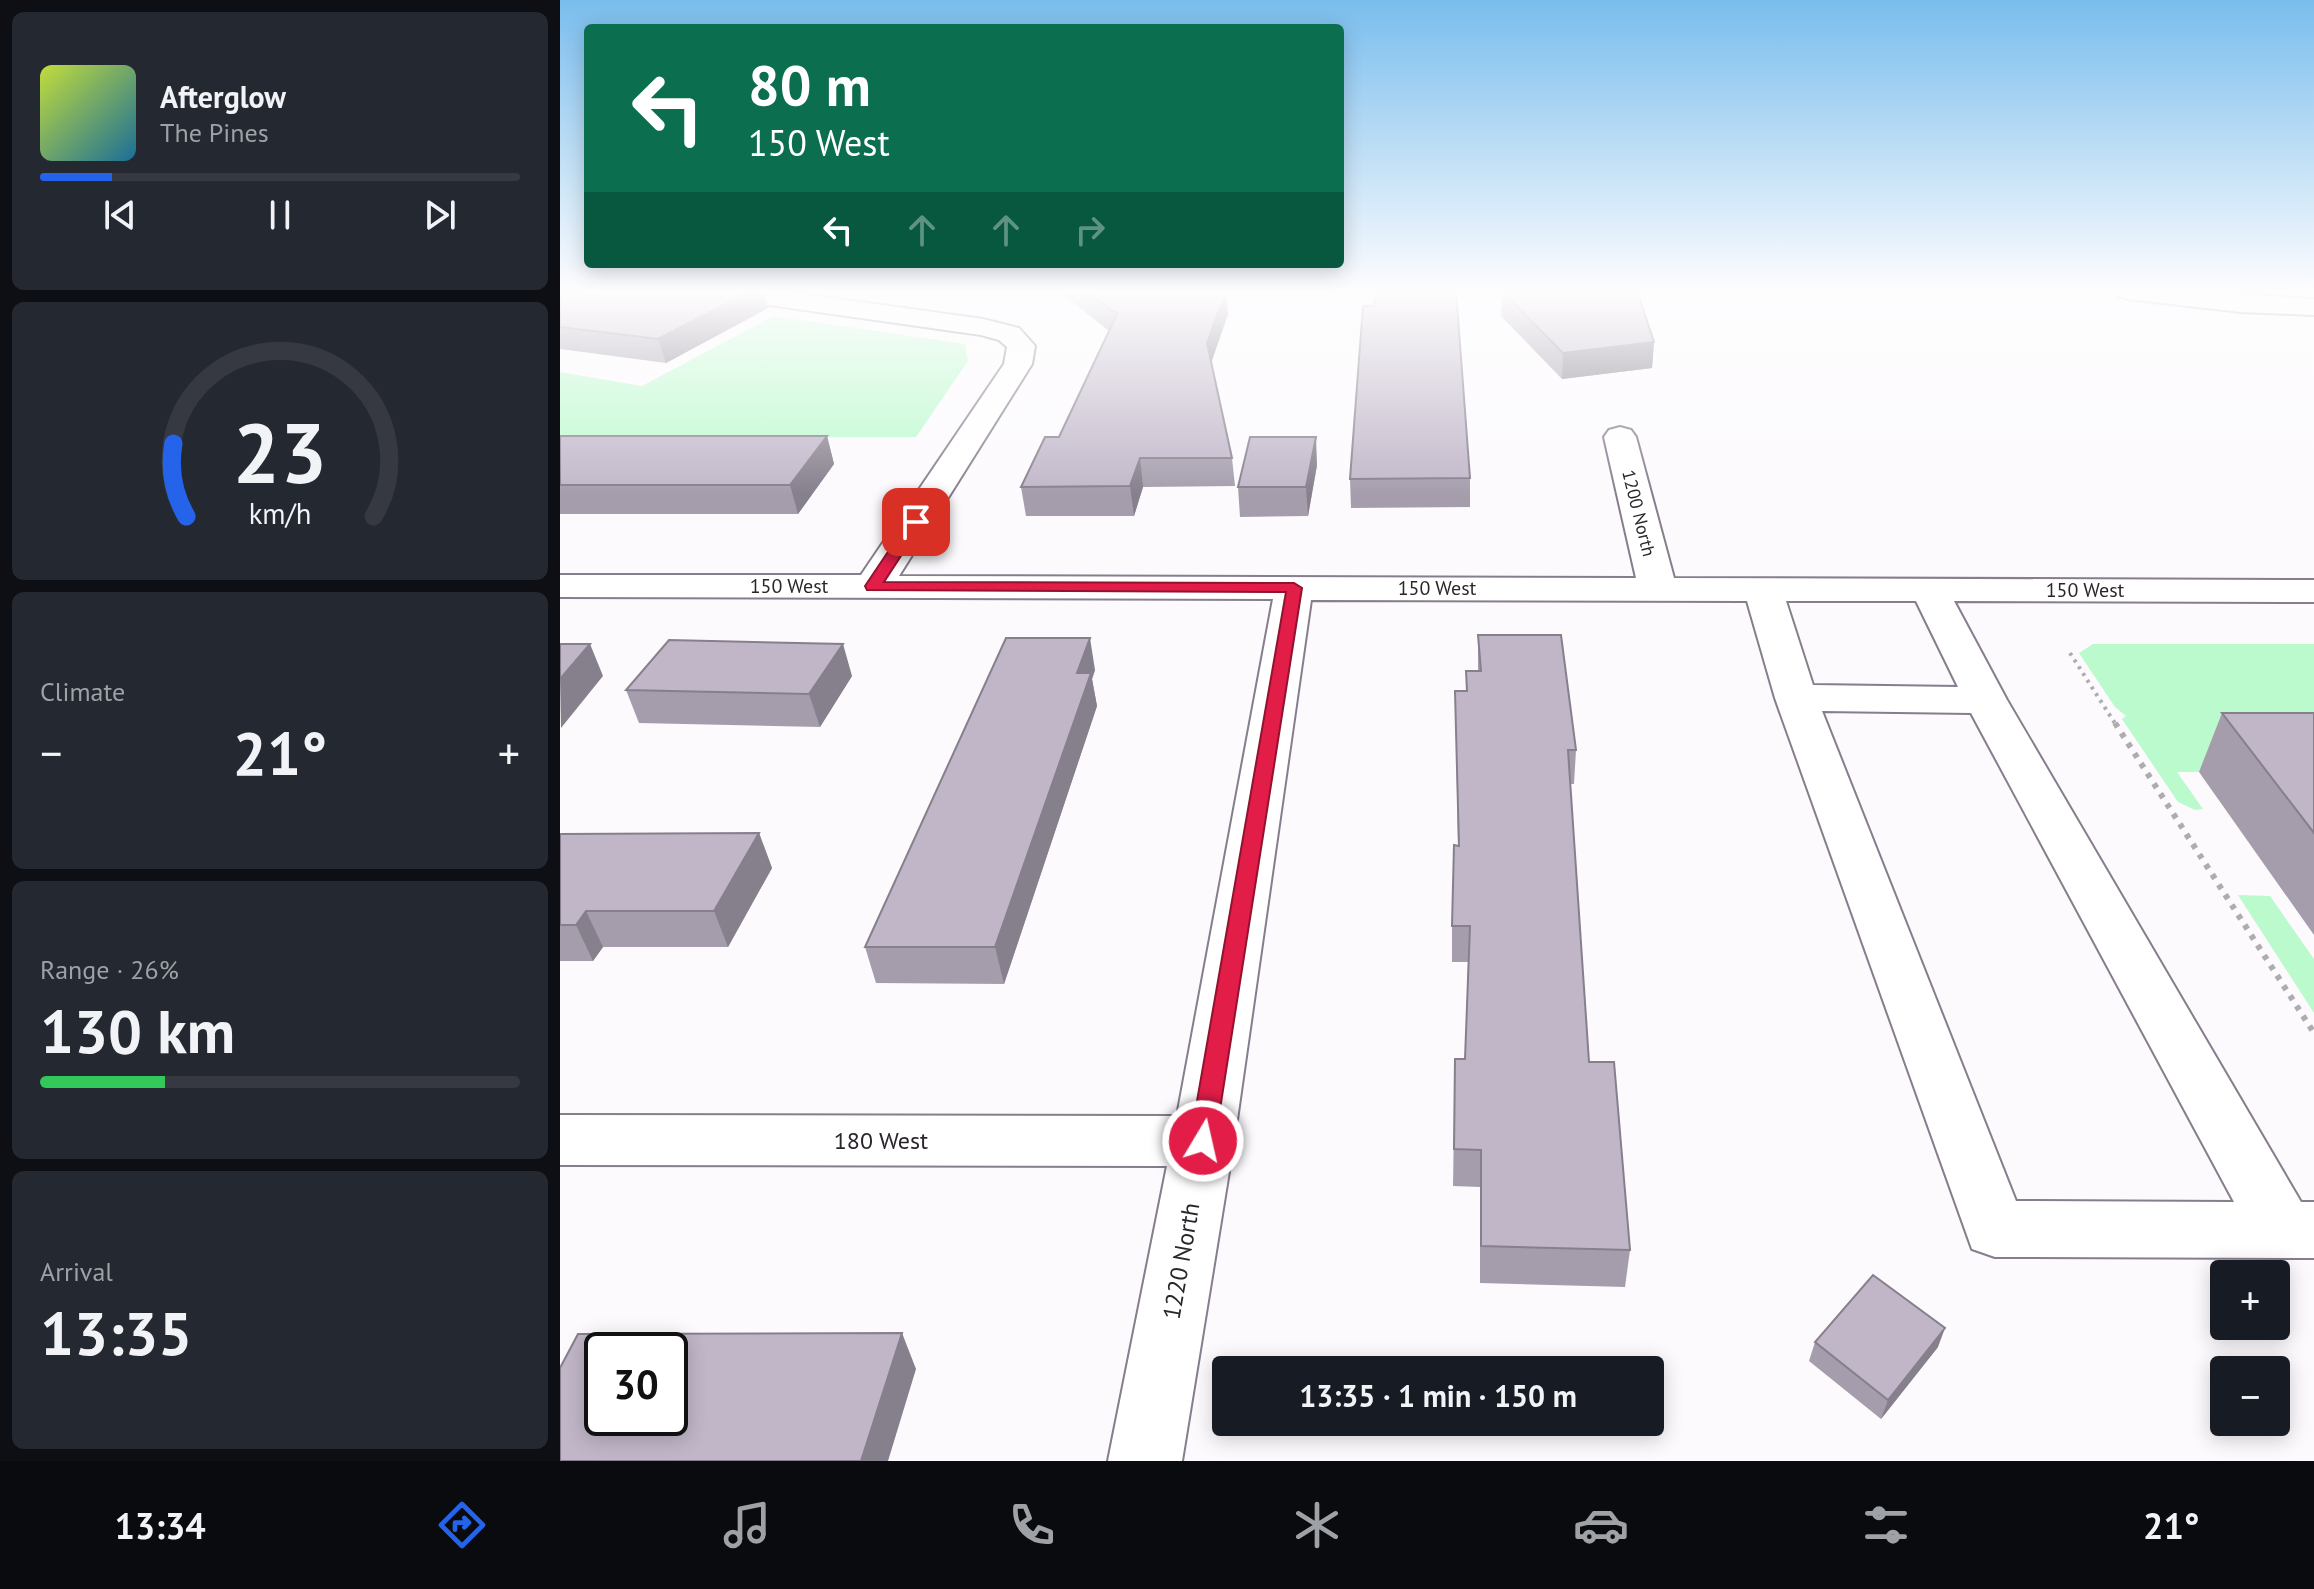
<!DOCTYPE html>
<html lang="en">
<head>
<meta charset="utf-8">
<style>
  :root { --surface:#171b24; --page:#242831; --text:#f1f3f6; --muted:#9ea1a6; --line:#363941; --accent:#2563eb }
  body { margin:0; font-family:"PT Sans",sans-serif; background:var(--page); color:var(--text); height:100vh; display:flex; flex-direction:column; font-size:30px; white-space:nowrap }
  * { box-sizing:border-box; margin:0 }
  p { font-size:26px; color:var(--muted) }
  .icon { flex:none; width:44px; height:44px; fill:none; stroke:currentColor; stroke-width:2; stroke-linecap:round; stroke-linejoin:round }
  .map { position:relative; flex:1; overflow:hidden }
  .side { display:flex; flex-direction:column; gap:12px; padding:12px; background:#0d0f14; width:560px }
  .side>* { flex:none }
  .banner { position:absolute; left:24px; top:24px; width:760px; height:244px; border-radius:8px; box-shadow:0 4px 20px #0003; background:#0b6e4f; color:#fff; overflow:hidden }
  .fabs { position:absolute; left:1650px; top:1260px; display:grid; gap:16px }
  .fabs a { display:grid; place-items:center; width:80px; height:80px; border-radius:8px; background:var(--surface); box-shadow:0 4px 20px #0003; font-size:40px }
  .speed { position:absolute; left:24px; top:1332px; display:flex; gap:16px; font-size:40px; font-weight:700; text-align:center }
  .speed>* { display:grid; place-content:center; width:104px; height:104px; border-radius:50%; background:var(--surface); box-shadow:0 4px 20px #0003; line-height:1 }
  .speed .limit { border:4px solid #111; border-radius:12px; background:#fff; color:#111 }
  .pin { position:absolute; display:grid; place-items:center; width:68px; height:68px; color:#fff; margin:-34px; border-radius:16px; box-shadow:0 4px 12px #0006 }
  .me { position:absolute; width:88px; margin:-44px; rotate:9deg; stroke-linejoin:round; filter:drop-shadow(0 0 6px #0008) }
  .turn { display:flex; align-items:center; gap:28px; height:168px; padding:0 32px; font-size:36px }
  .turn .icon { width:104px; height:104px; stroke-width:2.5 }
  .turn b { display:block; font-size:56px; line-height:68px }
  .lanes { display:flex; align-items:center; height:76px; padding:0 32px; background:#0003; justify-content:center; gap:40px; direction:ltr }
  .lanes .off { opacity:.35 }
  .big { font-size:60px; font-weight:700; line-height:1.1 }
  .side .widget { flex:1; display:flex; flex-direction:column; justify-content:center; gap:12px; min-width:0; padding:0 28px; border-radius:12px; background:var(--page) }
  .side .dial { align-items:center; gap:0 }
  .dial svg { height:208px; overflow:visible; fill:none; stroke:var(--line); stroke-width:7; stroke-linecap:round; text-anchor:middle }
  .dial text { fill:var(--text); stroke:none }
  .song { display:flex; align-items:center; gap:24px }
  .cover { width:96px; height:96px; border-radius:12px; background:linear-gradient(135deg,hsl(70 70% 55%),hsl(200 70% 35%)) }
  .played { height:8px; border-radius:4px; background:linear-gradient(90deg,var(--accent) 15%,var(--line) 15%) }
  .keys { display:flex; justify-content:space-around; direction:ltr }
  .heat { display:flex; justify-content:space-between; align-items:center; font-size:44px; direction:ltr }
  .charge { height:12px; border-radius:6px; background:linear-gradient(90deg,#34c759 26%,var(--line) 0) }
  .trip { position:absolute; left:652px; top:1356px; width:452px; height:80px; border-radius:8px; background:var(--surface); box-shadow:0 4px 20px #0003; font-weight:700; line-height:80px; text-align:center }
  .tab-bar { display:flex; height:128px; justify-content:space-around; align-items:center; background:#090b0e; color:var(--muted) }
  .tab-bar .icon { width:56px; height:56px }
  .tab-bar .active { color:var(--accent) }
  .tab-bar b { font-size:36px; color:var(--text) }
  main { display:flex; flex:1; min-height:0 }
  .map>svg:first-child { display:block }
  .green { fill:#bafacc }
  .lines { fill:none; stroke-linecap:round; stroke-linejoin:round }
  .minor-casing { stroke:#867d8d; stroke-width:4 }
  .path-far1 { stroke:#afacb0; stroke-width:4; stroke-dasharray:3 5; stroke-linecap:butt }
  .path { stroke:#afacb0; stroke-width:6; stroke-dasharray:5 7; stroke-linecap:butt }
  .minor { fill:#fff; fill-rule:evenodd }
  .wall { fill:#a59dac }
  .shaded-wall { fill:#867f8c }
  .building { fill:#c0b6c8; stroke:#867f8c; stroke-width:2; fill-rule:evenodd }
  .route { fill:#e11d48; stroke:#92132f; stroke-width:2 }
  .labels { text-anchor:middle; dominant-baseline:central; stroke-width:6; stroke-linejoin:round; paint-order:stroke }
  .far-street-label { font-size:18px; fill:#2a262c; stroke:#fff }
  .street-label { font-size:20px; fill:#2a262c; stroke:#fff }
  .near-street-label { font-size:24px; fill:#2a262c; stroke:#fff }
</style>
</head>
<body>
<main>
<section class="side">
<div class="widget">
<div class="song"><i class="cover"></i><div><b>Afterglow</b><p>The Pines</p></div></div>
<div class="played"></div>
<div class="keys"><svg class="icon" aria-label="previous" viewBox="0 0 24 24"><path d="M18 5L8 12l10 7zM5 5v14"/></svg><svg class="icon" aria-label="pause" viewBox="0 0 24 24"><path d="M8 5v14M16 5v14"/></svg><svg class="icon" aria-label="next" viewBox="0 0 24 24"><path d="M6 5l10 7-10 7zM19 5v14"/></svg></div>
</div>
<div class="widget dial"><svg viewBox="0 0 100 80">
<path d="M14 69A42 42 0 1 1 86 69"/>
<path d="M14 69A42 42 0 0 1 9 41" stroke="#2563eb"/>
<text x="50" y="56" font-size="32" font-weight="700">23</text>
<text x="50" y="72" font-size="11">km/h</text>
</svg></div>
<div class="widget"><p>Climate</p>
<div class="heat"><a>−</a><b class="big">21°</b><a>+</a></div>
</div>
<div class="widget"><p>Range · 26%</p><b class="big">130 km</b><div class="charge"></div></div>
<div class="widget"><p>Arrival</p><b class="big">13:35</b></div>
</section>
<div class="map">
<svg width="1754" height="1461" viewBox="0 0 1754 1461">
  <rect width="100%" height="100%" fill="#fcfafd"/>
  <g class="green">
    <polygon points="214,316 405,344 408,361 356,437 0,437 0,372 82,386"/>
    <polygon points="1533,644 1754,644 1754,771 1617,772 1643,809 1635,810 1618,802 1562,719 1566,716 1555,707 1519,653"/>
    <polygon points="1678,895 1710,896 1754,959 1754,1013"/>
  </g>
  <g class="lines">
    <defs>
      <g id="minor">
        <path d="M154,291H221L423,319L459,328L475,346L472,364L339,576L1076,578L1044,437L1049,430L1060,427L1071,430L1076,437L1114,578L1754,580V602L1394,601L1447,700L1741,1202H1754V1258L1435,1257L1412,1249L1215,698L1187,601L751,600L674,1141L622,1461H548L607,1166L0,1165V1115L617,1116L713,599L0,597V575H301L444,364L447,347L439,340L421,335L167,299L158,296ZM1226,601H1356L1398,687L1253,685ZM1262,711L1411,713L1674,1202L1456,1201Z"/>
        <polygon points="1554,291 1633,291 1754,299 1754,315 1681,312 1567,299 1558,296"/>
      </g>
    </defs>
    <use href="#minor" class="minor-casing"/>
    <polyline class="path-far1" points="1510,653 1556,725"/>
    <polyline class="path" points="1555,723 1754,1033"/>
    <use href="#minor" class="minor"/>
  </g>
  <g class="wall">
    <polygon points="0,291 203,291 208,308 106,363 0,349"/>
    <polygon points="499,291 666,291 668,314 651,363 672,458 675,486 583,487 574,516 466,516 461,487 499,437 549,331"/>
    <polygon points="942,291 1094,342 1092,368 1002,379 941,316"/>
    <polygon points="0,436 267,436 274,464 238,514 0,514"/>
    <polygon points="757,465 748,516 680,517 678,487"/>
    <polygon points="910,478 910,507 791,508 790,479"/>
    <polygon points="918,635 1016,750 1014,784 1010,784 1029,1062 1070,1250 1065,1287 920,1283 920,1187 893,1186 895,1059 905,1059 908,962 892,962 892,926 898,846 895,691 906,691 906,671 918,671"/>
    <polygon points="535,670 532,679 537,706 444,984 316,983 305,947"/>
    <polygon points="292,676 260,727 79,723 66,690"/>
    <polygon points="1662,713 1754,713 1754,935 1639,772"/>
    <polygon points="199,833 212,868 168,947 43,947 33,961 0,961 0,834"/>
    <polygon points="1255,1342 1378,1347 1321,1419 1249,1361"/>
  </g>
  <g class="shaded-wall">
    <polygon points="191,291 203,291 208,308 106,363 98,339"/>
    <polygon points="666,291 668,314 649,369 647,343"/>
    <polygon points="1094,342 1092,368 1002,379 1003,353"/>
    <polygon points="267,436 274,464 238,514 230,485"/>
    <polygon points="756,437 757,465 748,516 746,487"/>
    <polygon points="580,458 583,487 574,516 570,486"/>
    <polygon points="530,638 535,670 532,679 537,706 444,984 435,947 517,673"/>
    <polygon points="30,644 43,676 1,728 0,679"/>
    <polygon points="283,644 292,676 260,727 249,694"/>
    <polygon points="199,833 212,868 168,947 154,911"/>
    <polygon points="26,911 43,947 33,961 16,925"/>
    <polygon points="1385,1328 1378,1347 1321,1419 1328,1400"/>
    <polygon points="342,1333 356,1369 328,1461 301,1461"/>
  </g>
  <g class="building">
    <polygon points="0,291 191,291 98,339 0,327"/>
    <polygon points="526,291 666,291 647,343 672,458 580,458 570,486 461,487 485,437 499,437 557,314"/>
    <polygon points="815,291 896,291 910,478 790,479 803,306 814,306"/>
    <polygon points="942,291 1077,291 1094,342 1003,353"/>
    <polygon points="0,436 267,436 230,485 0,485"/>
    <polygon points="690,437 756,437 746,487 678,487"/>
    <polygon points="918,635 1001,635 1016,750 1008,750 1029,1062 1054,1062 1070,1250 921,1246 921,1150 894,1149 895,1059 905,1059 910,926 892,926 894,845 899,846 895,691 907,691 906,671 921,671"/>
    <polygon points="446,638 530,638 517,673 531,673 435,947 305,947"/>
    <polygon points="109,640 283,644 249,694 66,690"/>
    <polygon points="0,644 30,644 0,679"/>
    <polygon points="1662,713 1754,713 1754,833"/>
    <polygon points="199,833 154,911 26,911 16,925 0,925 0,834"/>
    <polygon points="1313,1275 1385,1328 1328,1400 1255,1342"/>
    <path d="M342,1333L301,1461H0V1368L18,1334ZM42,1350H110V1418H42Z"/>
  </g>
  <linearGradient id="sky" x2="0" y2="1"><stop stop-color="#79bded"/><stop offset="0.59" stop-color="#fefdfe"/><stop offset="1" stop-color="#fefdfe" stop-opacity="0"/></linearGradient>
  <rect width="1754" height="495" fill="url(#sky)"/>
  <polygon class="route" points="356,517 363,522 324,582 734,583 742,588 655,1141 652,1148 643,1151 634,1148 630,1141 726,592 307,590 305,586 350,519"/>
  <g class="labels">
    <g class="far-street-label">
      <text transform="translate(1079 513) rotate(76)">1200 North</text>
    </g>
    <g class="street-label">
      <text x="229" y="586">150 West</text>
      <text x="877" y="588">150 West</text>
      <text x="1525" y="590">150 West</text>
    </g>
    <g class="near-street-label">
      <text x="321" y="1140">180 West</text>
      <text transform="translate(621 1261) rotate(-80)">1220 North</text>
    </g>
  </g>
</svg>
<div class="fabs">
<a>+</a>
<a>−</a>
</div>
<div class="speed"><div class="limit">30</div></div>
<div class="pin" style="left:356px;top:522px;background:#d93025"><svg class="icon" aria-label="arrive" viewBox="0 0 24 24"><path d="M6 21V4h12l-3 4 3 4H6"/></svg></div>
<svg class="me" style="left:643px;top:1141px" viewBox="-20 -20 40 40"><circle r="17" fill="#e11d48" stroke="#fff" stroke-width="3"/><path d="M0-11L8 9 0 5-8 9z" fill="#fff"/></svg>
<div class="trip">13:35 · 1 min · 150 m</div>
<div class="banner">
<div class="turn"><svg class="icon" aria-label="left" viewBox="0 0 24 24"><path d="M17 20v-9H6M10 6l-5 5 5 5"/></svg><div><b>80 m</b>150 West</div></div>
<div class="lanes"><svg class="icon" aria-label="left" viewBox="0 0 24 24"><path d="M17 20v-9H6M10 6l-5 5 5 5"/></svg><svg class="icon off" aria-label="ahead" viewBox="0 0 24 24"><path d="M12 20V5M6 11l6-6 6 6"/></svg><svg class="icon off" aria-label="ahead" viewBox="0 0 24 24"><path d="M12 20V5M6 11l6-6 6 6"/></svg><svg class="icon off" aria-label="right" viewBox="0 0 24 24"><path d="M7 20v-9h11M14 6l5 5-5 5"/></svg></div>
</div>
</div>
</main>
<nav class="tab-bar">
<b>13:34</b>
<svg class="icon active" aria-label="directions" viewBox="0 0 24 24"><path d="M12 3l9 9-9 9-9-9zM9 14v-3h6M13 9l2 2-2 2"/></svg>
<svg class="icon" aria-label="music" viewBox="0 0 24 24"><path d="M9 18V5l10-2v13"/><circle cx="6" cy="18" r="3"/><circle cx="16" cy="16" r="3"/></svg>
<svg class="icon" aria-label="phone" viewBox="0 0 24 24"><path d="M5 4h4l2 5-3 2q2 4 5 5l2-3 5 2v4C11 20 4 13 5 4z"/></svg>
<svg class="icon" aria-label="climate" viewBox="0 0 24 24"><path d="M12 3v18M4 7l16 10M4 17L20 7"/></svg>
<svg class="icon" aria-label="car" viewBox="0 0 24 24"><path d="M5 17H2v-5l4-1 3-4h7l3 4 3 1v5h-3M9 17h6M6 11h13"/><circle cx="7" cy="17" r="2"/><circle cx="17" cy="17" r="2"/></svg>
<svg class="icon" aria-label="filters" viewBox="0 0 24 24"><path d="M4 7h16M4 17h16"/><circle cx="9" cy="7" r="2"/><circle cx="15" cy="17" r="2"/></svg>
<b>21°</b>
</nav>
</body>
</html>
